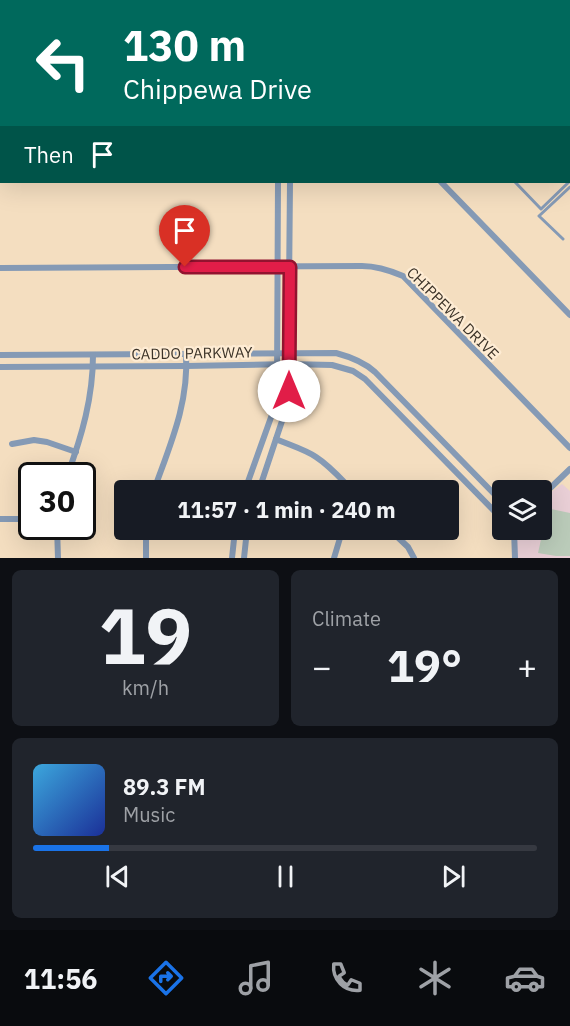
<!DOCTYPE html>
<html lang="en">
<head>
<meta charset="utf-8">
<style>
  :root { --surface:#171b24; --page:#20242c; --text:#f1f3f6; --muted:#9ea1a6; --line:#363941; --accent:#1a73e8 }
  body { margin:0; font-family:"IBM Plex Sans",sans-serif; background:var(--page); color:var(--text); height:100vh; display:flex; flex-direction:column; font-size:22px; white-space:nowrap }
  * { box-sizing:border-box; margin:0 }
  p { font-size:20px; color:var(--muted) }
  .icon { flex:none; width:33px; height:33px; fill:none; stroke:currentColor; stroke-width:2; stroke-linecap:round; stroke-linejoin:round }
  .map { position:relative; height:558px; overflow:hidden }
  .panel { display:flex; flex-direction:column; gap:12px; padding:12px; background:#0d0f14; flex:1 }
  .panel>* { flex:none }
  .hud { position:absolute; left:0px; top:0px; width:570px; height:183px; box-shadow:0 6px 24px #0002; background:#00695c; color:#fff; overflow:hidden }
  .controls { position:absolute; left:492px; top:480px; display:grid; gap:12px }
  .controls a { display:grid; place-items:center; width:60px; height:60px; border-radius:6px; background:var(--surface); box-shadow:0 6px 24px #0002; font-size:30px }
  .speed { position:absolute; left:18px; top:462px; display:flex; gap:12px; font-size:30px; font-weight:700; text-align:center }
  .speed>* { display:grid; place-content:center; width:78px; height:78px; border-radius:50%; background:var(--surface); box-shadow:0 6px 24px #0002; line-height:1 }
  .speed .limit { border:3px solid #111; border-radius:9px; background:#fff; color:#111 }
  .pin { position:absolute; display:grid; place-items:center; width:51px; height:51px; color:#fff; margin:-62px -26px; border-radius:50% 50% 50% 0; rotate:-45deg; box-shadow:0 0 6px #0007 }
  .pin .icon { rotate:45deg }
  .me { position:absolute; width:66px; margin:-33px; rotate:0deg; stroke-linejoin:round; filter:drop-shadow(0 0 4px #0008) }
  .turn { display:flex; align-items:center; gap:21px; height:126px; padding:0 24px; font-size:27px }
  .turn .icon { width:78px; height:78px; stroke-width:2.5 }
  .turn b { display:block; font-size:42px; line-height:51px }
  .then { display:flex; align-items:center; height:57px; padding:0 24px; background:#0003; gap:12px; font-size:22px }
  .big { font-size:45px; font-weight:700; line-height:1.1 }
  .panel .widget { flex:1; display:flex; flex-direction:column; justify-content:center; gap:9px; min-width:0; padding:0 21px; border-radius:9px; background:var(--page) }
  .panel .dial { align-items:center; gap:0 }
  .dial b { font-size:78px; line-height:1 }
  .song { display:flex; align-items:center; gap:18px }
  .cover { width:72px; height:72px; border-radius:9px; background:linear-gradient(135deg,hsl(200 70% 55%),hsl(230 70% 35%)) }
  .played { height:6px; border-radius:3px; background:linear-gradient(90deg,var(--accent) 15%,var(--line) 15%) }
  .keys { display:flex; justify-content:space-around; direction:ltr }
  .heat { display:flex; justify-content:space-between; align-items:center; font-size:33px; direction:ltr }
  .panel .tiles { flex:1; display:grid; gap:12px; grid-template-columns:1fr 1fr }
  .widget:last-child { grid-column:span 2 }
  .trip { position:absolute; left:114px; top:480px; width:345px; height:60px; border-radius:6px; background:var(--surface); box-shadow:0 6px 24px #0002; font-weight:700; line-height:60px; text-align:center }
  .menu { display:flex; height:96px; justify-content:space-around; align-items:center; background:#090b0e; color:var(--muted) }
  .menu .icon { width:42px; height:42px }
  .menu .selected { color:var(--accent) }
  .menu b { font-size:27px; color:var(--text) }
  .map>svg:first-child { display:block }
  .education { fill:#ead0d7 }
  .grass { fill:#bbccba }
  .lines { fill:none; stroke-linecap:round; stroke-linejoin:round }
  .service { stroke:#859ab5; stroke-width:3 }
  .minor { stroke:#859ab5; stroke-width:6 }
  .route-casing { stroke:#92132f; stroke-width:15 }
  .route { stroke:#e11d48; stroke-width:10 }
  .labels { text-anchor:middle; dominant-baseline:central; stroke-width:4.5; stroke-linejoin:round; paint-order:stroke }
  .street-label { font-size:15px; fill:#3c3328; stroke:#feecd4 }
</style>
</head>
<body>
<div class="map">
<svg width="570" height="558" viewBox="0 0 570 558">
  <rect width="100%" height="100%" fill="#f4dec0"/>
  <polygon class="education" points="562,484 570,491 570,558 515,558 514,530 542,530 542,499"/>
  <polygon class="grass" points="551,509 570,513 570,556 556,556 538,553 547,512"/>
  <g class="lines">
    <g class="service">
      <polyline points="568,106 570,105"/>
      <polyline points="515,182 541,209 570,181"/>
      <polyline points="563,239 539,216 570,187"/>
    </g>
    <g class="minor">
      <polyline points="92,2 92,0"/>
      <polyline points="362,2 362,0"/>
      <polyline points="373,2 373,0"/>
      <polyline points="467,2 467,0"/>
      <polyline points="0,162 2,162"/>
      <polyline points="568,172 570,174"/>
      <polyline points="441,182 570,315"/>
      <path d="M0,268L362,266C377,266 389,270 403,276L570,448"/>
      <path d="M0,355L336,353C351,357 364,362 375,372L502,502"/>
      <polyline points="0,367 186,366 289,364 332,365 353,371 365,379 502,519"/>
      <path d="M276,439C289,445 304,449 316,457C330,466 341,479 352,490"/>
      <polyline points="12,444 34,440 47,442 76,452"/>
      <path d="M67,476C82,436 93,397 93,355"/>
      <path d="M154,490C170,445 189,403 186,354"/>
      <polyline points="245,490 274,409 277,385 278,182"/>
      <polyline points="259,490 287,406 288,397 290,182"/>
      <polyline points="542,496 570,469"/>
      <polyline points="0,519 32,519"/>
      <polyline points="57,526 58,558"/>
      <polyline points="146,530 146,558"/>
      <polyline points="390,530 408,547 414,558"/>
      <polyline points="514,530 515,558"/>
      <polyline points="232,558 235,530"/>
      <polyline points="244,558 247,530"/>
      <polyline points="334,558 340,538 345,530"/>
    </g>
  </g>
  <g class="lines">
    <defs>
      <polyline id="route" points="185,267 290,267 289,391"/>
    </defs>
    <use href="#route" class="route-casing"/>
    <use href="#route" class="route"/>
  </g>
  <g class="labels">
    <g class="street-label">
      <text transform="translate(453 313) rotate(45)">CHIPPEWA DRIVE</text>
      <text transform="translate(192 353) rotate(-1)">CADDO PARKWAY</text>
    </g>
  </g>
</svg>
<div class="controls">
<a><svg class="icon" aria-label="layers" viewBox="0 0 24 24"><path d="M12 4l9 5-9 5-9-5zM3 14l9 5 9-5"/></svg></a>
</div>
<div class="speed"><div class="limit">30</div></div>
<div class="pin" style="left:185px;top:267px;background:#d93025"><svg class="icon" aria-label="arrive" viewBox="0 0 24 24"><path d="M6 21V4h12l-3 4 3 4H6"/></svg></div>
<svg class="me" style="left:289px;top:391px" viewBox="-20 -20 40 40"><circle r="19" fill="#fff"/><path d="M0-13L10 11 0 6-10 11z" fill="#e11d48"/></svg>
<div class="trip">11:57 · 1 min · 240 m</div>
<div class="hud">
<div class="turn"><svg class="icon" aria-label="left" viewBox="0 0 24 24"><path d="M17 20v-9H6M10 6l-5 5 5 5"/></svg><div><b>130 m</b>Chippewa Drive</div></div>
<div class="then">Then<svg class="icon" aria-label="arrive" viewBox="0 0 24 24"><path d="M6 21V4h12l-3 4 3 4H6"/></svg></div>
</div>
</div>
<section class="panel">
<div class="tiles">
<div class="widget dial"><b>19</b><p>km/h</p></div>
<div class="widget"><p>Climate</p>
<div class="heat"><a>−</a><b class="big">19°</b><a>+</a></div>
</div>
<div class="widget">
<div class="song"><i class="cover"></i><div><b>89.3 FM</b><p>Music</p></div></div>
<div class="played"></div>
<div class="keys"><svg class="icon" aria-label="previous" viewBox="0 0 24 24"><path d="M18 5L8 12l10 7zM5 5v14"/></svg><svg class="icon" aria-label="pause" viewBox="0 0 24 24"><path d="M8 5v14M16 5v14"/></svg><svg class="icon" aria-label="next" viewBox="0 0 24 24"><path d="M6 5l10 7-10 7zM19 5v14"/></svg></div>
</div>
</div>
</section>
<nav class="menu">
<b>11:56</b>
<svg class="icon selected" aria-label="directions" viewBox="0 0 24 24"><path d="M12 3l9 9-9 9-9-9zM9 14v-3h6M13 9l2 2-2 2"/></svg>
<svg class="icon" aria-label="music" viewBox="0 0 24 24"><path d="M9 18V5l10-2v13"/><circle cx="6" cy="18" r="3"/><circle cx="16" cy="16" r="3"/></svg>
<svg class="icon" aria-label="phone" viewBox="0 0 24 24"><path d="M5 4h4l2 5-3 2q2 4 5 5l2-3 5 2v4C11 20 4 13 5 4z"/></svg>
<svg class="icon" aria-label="climate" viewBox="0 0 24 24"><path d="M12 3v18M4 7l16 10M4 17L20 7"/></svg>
<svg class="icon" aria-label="car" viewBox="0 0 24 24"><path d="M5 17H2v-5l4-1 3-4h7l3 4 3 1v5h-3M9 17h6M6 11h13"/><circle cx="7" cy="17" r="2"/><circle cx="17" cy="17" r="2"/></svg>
</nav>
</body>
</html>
